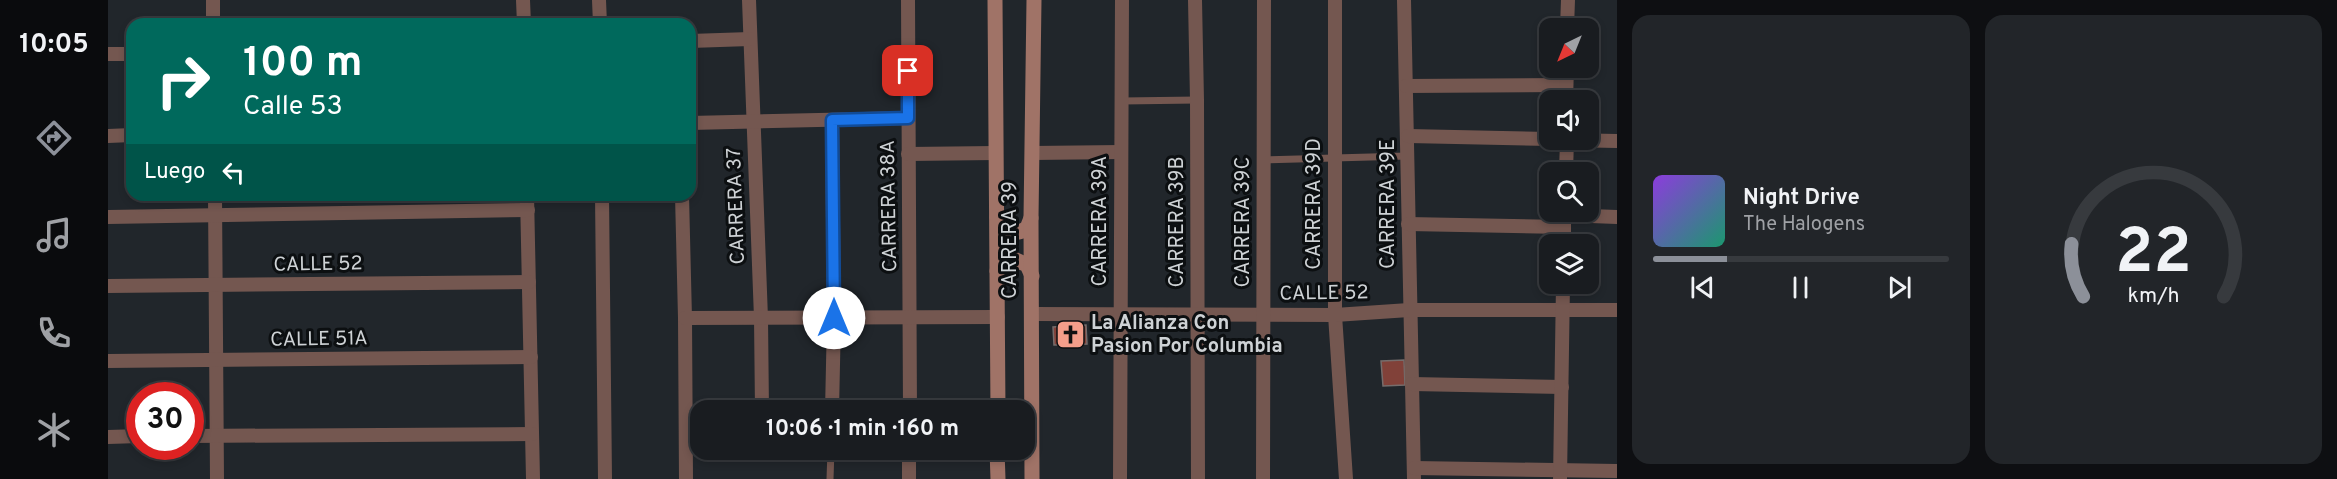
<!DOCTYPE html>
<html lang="es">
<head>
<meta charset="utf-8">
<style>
  :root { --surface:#191c20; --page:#222529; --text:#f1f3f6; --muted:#9fa1a5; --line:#373a3e; --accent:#8c9099 }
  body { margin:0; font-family:Overpass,sans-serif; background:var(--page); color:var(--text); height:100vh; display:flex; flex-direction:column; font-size:22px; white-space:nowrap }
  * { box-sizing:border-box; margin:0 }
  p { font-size:20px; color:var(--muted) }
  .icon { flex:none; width:33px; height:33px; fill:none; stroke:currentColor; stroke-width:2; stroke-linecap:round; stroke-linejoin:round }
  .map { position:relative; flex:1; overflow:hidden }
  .panel { display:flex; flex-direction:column; gap:15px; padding:15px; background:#0e0f12; width:720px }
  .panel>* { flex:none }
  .top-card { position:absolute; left:18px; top:18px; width:570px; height:183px; border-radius:18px; box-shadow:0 3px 9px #0003,0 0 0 2px var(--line); background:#00695c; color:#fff; overflow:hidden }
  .needle { width:39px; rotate:223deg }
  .tools { position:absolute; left:1431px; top:18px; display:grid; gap:12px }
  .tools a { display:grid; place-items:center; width:60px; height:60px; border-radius:12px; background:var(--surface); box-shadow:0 3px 9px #0003,0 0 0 2px var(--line); font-size:30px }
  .speed { position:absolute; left:18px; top:382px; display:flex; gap:12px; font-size:30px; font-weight:700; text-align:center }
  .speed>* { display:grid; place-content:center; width:78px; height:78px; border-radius:50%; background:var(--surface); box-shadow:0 3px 9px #0003,0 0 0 2px var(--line); line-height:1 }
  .speed .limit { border:9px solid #d22; background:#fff; color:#111 }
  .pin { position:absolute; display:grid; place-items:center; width:51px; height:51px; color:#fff; margin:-26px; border-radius:12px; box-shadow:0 3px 9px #0006 }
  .me { position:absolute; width:66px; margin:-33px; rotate:0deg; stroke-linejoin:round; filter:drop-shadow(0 0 4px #0008) }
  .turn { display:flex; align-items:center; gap:21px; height:126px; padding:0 18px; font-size:27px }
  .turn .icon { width:78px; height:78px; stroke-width:2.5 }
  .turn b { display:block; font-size:42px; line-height:51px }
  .then { display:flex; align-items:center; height:57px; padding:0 18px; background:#0003; gap:12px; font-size:22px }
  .panel .tile { flex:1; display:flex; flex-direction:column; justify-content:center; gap:9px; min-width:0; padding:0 21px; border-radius:18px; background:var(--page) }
  .panel .dial { align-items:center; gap:0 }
  .dial svg { height:156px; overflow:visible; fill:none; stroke:var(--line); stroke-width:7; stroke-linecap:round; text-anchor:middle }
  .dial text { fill:var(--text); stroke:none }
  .song { display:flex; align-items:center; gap:18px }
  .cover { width:72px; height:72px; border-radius:9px; background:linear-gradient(135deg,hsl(270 70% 55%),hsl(160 70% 35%)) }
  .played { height:6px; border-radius:3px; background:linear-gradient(90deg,var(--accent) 25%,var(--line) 25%) }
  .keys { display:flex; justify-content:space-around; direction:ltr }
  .panel .tiles { flex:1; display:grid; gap:15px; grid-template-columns:repeat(2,1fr) }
  .trip { position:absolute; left:582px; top:400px; width:345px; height:60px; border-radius:18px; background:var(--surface); box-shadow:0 3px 9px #0003,0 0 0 2px var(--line); font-weight:700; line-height:60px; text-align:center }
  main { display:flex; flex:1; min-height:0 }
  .menu { display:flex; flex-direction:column; width:108px; justify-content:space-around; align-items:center; background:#0a0b0d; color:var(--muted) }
  .menu .icon { width:42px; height:42px }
  .menu .on { color:var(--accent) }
  .menu b { font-size:27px; color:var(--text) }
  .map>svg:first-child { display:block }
  .building { fill:#814139; stroke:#766d6c; stroke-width:1.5 }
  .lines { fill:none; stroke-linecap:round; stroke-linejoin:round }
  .service { stroke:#745750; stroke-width:7 }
  .minor { stroke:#745750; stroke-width:14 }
  .secondary { stroke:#a07367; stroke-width:15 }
  .route-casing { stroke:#114b97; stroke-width:15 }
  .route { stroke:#1a73e8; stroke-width:10 }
  .labels { text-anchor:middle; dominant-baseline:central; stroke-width:6; stroke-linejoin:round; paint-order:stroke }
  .street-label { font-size:20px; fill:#ced2d5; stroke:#0c0f11 }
  .poi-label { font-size:20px; font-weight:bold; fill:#ced2d5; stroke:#0c0f11; text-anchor:start }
</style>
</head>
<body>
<main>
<nav class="menu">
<b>10:05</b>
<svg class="icon on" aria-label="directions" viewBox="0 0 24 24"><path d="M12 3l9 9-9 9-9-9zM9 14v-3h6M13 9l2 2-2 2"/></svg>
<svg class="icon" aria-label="music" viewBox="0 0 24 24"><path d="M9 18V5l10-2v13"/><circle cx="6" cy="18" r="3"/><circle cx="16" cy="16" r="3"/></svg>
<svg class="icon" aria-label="phone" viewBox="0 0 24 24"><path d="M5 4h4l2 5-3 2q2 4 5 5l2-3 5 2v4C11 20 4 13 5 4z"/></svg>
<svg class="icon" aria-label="climate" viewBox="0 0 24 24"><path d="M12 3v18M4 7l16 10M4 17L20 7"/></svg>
</nav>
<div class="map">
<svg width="1509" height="479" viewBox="0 0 1509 479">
  <rect width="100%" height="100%" fill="#21262b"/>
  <g class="building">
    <polygon points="978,325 979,344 946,345 945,327"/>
    <polygon points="1296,360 1297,385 1275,386 1273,361"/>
  </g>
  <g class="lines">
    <g class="service">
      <polyline points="1014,101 1089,100"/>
      <polyline points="1156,160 1299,156"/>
      <polyline points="722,479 723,450"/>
    </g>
    <g class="minor">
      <polyline points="105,0 105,24"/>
      <polyline points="415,0 416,24"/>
      <polyline points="491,0 492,24"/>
      <polyline points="641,0 653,318 654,411"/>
      <polyline points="800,0 802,411"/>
      <polyline points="1087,0 1089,100 1090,479"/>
      <polyline points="1227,0 1227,315 1238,479"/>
      <polyline points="1296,0 1306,479"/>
      <polyline points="1459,28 1460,0"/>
      <polyline points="582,41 642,39"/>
      <polyline points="0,54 24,54"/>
      <polyline points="1298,86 1458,85"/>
      <polyline points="1458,100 1459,68"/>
      <polyline points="582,123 800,118"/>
      <polyline points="0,136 24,135"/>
      <polyline points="1300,136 1442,139"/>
      <polyline points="1458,140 1509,141"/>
      <polyline points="924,153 1013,152"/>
      <polyline points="800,154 887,153"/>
      <polyline points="1458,172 1459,140"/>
      <polyline points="107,195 109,479"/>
      <polyline points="419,195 425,479"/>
      <polyline points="494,195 497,479"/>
      <polyline points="574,195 577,318 578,479"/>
      <polyline points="1456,215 1509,217"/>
      <polyline points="0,217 420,210"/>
      <polyline points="1300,224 1456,227"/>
      <polyline points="1456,244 1456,220"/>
      <polyline points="0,286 421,282"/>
      <polyline points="924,314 1227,315 1301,310 1509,310"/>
      <polyline points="577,318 890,317"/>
      <polyline points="0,361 423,357"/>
      <polyline points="1304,384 1454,387"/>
      <polyline points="724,411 726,318 724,120"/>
      <polyline points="82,436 424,434"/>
      <polyline points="0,437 32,436"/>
      <polyline points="801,450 801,479"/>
      <polyline points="1306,468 1509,471"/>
      <polyline points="1012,479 1014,0"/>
      <polyline points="1155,479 1156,0"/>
      <polyline points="1452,479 1455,284"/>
    </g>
    <g class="secondary">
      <polyline points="887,0 890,411"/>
      <path d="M889,217C892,232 906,237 919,228L923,218"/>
      <polyline points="889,271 895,262 906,259 919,265 924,276"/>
      <polyline points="889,450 890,479"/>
      <polyline points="924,479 923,218 926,0"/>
    </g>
  </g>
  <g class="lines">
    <defs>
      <polyline id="route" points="726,318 724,120 800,118 800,71"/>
    </defs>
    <use href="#route" class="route-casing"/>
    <use href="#route" class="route"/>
  </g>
  <defs>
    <symbol id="church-square" viewBox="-11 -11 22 22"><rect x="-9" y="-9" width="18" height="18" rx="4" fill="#f49e8a" stroke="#0c0f11"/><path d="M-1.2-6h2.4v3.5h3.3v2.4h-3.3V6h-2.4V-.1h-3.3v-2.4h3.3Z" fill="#111"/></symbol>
  </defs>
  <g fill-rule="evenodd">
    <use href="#church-square" x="946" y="318" width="33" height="33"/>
  </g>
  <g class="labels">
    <g class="street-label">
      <text transform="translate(1207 204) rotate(-90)">CARRERA 39D</text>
      <text transform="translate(1281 204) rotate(-90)">CARRERA 39E</text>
      <text transform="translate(629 206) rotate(-92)">CARRERA 37</text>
      <text transform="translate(782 206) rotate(-91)">CARRERA 38A</text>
      <text transform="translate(993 221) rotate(-90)">CARRERA 39A</text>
      <text transform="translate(1070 222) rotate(-90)">CARRERA 39B</text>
      <text transform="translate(1136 222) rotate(-90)">CARRERA 39C</text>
      <text transform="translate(903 240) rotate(-90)">CARRERA 39</text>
      <text transform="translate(210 265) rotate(-1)">CALLE 52</text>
      <text transform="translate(1216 294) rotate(-1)">CALLE 52</text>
      <text transform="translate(211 340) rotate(-1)">CALLE 51A</text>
    </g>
    <g class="poi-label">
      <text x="983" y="324">La Alianza Con<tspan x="983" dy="23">Pasion Por Columbia</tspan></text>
    </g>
  </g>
</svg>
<div class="tools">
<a><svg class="needle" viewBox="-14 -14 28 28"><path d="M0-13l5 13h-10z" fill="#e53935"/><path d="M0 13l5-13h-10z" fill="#9fa1a5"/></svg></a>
<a><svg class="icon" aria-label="sound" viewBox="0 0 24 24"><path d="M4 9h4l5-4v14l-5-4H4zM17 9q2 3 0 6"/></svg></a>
<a><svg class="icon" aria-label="search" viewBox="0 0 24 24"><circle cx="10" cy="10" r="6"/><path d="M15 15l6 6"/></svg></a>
<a><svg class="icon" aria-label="layers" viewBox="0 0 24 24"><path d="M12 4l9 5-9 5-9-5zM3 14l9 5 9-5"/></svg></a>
</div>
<div class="speed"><div class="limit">30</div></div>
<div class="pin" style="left:800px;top:71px;background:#d93025"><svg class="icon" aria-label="arrive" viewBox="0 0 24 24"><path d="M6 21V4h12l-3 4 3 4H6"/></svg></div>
<svg class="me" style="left:726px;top:318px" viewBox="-20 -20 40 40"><circle r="19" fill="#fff"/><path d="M0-13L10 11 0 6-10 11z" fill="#1a73e8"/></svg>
<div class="trip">10:06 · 1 min · 160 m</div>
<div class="top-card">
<div class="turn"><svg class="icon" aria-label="right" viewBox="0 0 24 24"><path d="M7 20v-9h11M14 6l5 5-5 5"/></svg><div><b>100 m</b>Calle 53</div></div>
<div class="then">Luego<svg class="icon" aria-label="left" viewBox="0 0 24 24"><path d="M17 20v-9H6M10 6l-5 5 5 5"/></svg></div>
</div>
</div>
<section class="panel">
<div class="tiles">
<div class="tile">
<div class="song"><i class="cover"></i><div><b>Night Drive</b><p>The Halogens</p></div></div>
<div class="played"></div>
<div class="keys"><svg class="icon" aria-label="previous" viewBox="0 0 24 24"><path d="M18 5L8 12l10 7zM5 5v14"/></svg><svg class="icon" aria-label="pause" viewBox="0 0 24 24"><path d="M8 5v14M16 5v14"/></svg><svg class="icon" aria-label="next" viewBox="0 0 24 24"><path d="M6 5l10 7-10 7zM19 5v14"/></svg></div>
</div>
<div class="tile dial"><svg viewBox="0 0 100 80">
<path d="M14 69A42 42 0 1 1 86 69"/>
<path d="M14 69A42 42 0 0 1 8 42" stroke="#8c9099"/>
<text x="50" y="56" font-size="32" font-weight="700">22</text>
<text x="50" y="72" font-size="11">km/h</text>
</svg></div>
</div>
</section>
</main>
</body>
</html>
